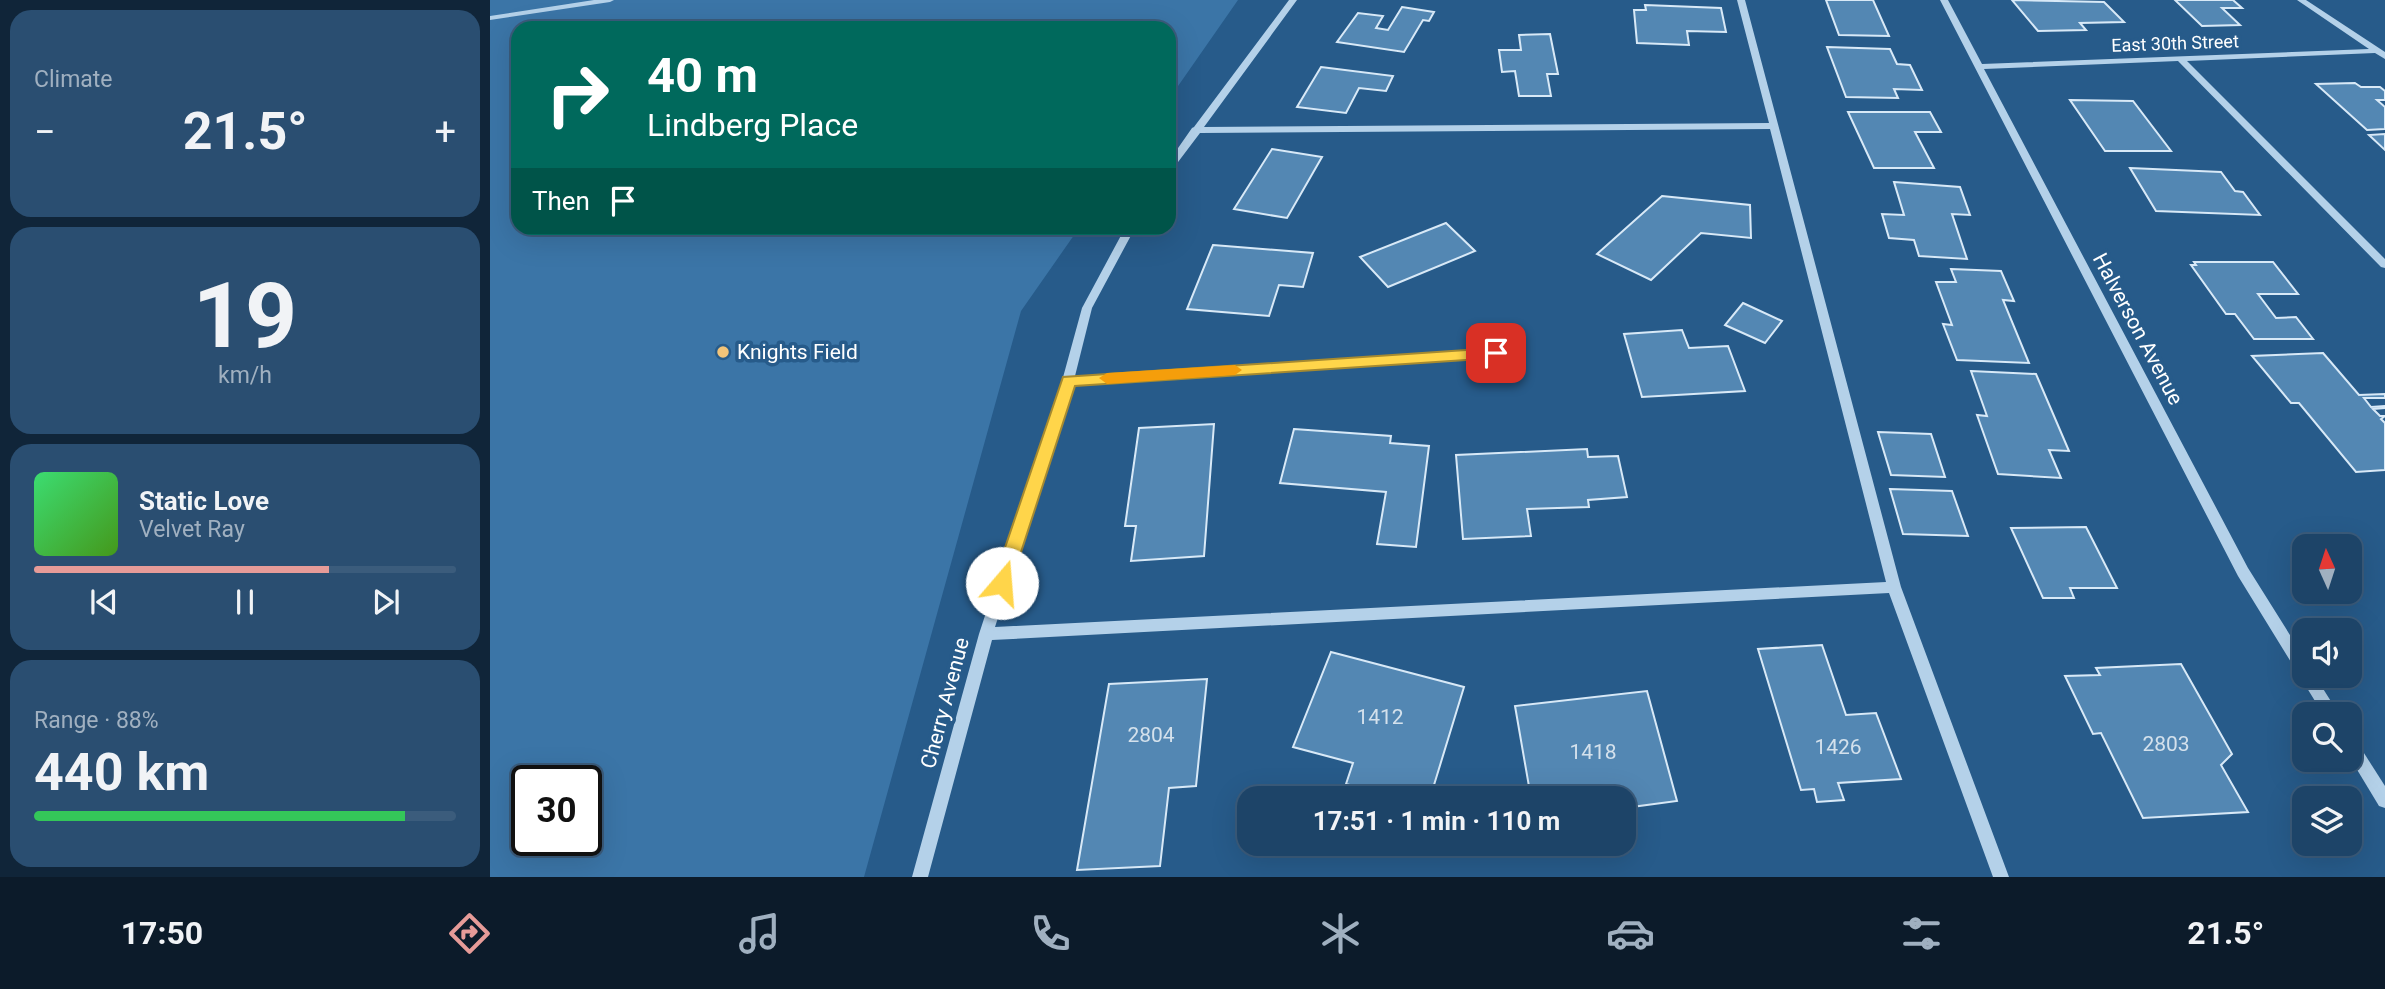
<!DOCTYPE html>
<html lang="en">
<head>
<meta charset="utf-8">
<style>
  :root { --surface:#1d4468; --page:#2a4e71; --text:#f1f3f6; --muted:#a0b0c0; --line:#3b5c7c; --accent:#e69b98 }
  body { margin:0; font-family:Roboto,sans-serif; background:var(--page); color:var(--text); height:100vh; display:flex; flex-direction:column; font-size:26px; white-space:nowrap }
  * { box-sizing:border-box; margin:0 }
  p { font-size:23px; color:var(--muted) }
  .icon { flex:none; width:38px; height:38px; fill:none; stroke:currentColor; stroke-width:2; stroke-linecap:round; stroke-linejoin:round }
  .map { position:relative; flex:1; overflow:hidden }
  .details { display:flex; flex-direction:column; gap:10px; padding:10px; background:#102539; width:490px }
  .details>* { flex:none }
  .guide { position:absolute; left:21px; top:21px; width:665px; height:214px; border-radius:21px; box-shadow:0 7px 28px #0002,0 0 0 2px var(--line); background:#00695c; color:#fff; overflow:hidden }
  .needle { width:46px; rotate:357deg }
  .buttons { position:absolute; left:1802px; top:534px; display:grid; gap:14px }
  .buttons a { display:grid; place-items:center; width:70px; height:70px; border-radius:14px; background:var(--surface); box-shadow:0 7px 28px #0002,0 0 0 2px var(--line); font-size:35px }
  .speed { position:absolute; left:21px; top:765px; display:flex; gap:14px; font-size:35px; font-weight:700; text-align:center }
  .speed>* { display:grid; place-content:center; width:91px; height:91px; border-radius:50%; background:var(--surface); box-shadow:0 7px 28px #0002,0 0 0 2px var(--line); line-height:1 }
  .speed .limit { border:4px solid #111; border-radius:10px; background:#fff; color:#111 }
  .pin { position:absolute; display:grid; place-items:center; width:60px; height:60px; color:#fff; margin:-30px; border-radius:14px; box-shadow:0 4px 10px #0006 }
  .me { position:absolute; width:77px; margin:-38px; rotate:18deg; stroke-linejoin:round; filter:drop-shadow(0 0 5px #0008) }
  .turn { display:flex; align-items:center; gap:24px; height:147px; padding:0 21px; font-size:32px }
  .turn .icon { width:91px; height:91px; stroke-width:2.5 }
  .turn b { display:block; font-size:49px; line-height:60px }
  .then { display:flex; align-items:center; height:66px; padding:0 21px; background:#0003; gap:14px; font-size:26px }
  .big { font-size:52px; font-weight:700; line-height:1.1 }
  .details .widget { flex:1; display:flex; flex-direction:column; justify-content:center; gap:10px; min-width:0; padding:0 24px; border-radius:21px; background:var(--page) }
  .details .dial { align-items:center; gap:0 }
  .dial b { font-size:91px; line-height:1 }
  .song { display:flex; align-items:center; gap:21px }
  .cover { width:84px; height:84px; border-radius:10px; background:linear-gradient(135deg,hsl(140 70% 55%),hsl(100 70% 35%)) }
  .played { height:7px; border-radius:4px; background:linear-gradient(90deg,var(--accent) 70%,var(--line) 70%) }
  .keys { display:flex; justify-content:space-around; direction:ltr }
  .heat { display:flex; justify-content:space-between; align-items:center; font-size:38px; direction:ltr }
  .charge { height:10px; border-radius:5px; background:linear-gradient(90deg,#34c759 88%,var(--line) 0) }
  .trip { position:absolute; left:747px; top:786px; width:399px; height:70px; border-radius:21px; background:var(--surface); box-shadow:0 7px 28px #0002,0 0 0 2px var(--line); font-weight:700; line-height:70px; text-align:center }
  .tab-bar { display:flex; height:112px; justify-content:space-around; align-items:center; background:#0c1b2a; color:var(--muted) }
  .tab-bar .icon { width:49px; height:49px }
  .tab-bar .active { color:var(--accent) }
  .tab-bar b { font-size:32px; color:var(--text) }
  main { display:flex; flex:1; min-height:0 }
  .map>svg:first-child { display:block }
  .green { fill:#3b75a7; fill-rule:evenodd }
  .building { fill:#5387b3; stroke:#d8e9f7; stroke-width:2 }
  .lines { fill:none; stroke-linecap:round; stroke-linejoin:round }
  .minor { fill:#b4d1e9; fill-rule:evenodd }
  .route { fill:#ffd54a; stroke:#a68a30; stroke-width:2 }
  .slow { fill:#f59e0b }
  .poi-dot { fill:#f2c479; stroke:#275b8a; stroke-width:2.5 }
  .labels { text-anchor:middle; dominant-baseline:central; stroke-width:7; stroke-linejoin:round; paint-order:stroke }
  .far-street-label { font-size:18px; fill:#fff; stroke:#275b8a }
  .street-label { font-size:21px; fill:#fff; stroke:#275b8a }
  .poi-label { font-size:21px; fill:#fff; stroke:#275b8a; text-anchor:start }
  .near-number-label { font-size:21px; fill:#d4e1ec }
</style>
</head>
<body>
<main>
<section class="details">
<div class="widget"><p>Climate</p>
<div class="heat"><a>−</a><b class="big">21.5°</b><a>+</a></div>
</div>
<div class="widget dial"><b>19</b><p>km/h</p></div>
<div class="widget">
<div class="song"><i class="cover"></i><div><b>Static Love</b><p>Velvet Ray</p></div></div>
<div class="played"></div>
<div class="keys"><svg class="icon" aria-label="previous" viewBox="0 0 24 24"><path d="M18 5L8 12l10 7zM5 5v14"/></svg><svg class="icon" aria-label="pause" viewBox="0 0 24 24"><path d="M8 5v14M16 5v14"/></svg><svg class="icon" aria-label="next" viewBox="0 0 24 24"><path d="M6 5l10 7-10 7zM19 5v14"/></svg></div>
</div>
<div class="widget"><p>Range · 88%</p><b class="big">440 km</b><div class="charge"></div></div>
</section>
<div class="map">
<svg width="1895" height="877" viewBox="0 0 1895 877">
  <rect width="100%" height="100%" fill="#275b8a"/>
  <path class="green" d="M0,0H748L679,99V28H28V228H589L531,311L374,877H0ZM37,780H96V840H37Z"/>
  <g class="building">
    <polygon points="1336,0 1383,0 1399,36 1349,35"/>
    <polygon points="1522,0 1614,2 1634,22 1590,23 1596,30 1548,31"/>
    <polygon points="1685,0 1743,0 1752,8 1732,8 1750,25 1712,26"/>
    <polygon points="1155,5 1231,8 1236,32 1197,31 1199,45 1147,43 1144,10 1156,10"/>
    <polygon points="912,7 944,12 939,21 933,20 914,52 847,42 868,13 893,16 886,28 898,30"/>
    <polygon points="1060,34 1068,74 1057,74 1061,96 1029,96 1025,71 1012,72 1009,50 1031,50 1029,35"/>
    <polygon points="1337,47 1400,49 1407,64 1420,65 1432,90 1404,89 1408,98 1356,97"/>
    <polygon points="831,67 903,76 896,91 869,88 856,113 807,107"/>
    <polygon points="1865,83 1871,87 1890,87 1895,91 1895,100 1887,100 1895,107 1895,129 1877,130 1826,84"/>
    <polygon points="1580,100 1643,101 1681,151 1615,151"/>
    <polygon points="1358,112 1440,112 1451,132 1425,132 1444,168 1384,168"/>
    <polygon points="1895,134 1895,150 1879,135"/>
    <polygon points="782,149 832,157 797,218 744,209"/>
    <polygon points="1640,168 1731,172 1745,191 1753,192 1770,215 1666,211"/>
    <polygon points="1404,182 1470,187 1480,215 1462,214 1477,259 1429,256 1424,240 1399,238 1392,214 1414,215"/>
    <polygon points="1172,196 1260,205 1261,238 1211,233 1161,280 1107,254"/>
    <polygon points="956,223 985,251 898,287 870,257"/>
    <polygon points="723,245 823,253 813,287 789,285 779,316 697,309"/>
    <polygon points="1704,262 1783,262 1808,294 1768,294 1786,318 1806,317 1823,339 1764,339 1745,314 1736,314 1701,265 1706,265"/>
    <polygon points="1461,269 1511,271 1524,301 1513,300 1539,363 1467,360 1453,324 1462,325 1446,282 1466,282"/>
    <polygon points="1253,303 1292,321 1275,343 1235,325"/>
    <polygon points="1192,330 1199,348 1238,346 1255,391 1152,397 1134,334"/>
    <polygon points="1833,353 1869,395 1895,394 1895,398 1874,398 1881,407 1895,406 1895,408 1883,409 1890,416 1895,416 1891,419 1895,423 1895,470 1866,472 1809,403 1801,403 1762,356"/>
    <polygon points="1481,371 1546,374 1579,451 1559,450 1571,478 1508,474 1487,415 1497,416"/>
    <polygon points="724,424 714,556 641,561 646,526 635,526 649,428"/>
    <polygon points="804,429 901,436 900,443 939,446 926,547 887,544 896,492 790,483"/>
    <polygon points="1388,432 1441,434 1455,477 1401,475"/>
    <polygon points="1097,449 1098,457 1128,456 1137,497 1098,500 1099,507 1037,509 1041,536 973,539 966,455"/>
    <polygon points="1400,489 1462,491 1478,536 1413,534"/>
    <polygon points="1596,527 1627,588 1580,588 1584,598 1553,598 1521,528"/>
    <polygon points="1332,645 1356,715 1386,713 1411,779 1348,783 1354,800 1327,802 1324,789 1311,790 1268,649"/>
    <polygon points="841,652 974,687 940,798 908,798 856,784 863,763 803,747"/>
    <polygon points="1691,664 1742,754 1731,765 1758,812 1653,818 1611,733 1603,734 1575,676 1610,675 1606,668"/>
    <polygon points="717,679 706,786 679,788 670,866 587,870 619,684"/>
    <polygon points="1157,691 1187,801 1134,808 1134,798 1041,798 1025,706"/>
  </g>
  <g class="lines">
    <g class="minor">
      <polygon points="104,0 124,0 120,2 0,20 0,16"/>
      <polygon points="799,0 807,0 714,127 1279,123 1247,0 1255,0 1411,587 1519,877 1503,877 1399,593 502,640 438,877 422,877 489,634 572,381 592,308 635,228 645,228 602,308 585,376 1006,349 1012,353 1006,357 583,385 505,627 1396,582 1280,129 710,133 682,170 679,171 679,161 702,128 704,127"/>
      <polygon points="1450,0 1458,0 1492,64 1879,49 1807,0 1816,0 1895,52 1895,59 1885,53 1697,61 1895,259 1895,268 1891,267 1688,61 1494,69 1758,568 1815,659 1815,676 1825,676 1849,714 1833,714 1748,576"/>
      <polygon points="1860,737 1865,739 1895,786 1895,808 1889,806 1860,758"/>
    </g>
  </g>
  <polygon class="route" points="1006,348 1014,353 1006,358 585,386 521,583 519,588 512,591 506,588 503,583 573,377"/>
  <polygon class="slow" points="745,365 752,370 745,375 617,384 609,378 617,373"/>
  <circle class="poi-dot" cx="233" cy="352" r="7"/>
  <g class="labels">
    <g class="far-street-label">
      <text transform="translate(1685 43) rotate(-2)">East 30th Street</text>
    </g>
    <g class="street-label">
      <text transform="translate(1648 329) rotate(62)">Halverson Avenue</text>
      <text transform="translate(455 703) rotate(-75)">Cherry Avenue</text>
    </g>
    <g class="poi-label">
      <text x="247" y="352">Knights Field</text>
    </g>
    <g class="near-number-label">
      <text x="890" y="717">1412</text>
      <text x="661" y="735">2804</text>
      <text x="1676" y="744">2803</text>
      <text x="1348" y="747">1426</text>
      <text x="1103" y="752">1418</text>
    </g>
  </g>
</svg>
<div class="buttons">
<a><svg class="needle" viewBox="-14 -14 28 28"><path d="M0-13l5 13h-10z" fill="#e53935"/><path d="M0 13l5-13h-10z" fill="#a0b0c0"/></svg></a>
<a><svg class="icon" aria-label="sound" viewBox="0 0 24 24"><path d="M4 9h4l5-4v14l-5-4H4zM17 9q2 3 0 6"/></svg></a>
<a><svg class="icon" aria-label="search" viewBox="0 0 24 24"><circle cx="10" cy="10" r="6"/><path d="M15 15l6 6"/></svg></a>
<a><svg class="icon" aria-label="layers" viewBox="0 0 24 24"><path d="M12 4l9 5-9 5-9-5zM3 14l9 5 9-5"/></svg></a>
</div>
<div class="speed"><div class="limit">30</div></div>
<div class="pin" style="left:1006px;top:353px;background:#d93025"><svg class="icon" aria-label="arrive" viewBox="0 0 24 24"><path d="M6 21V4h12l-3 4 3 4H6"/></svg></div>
<svg class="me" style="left:512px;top:583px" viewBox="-20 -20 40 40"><circle r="19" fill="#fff"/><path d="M0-13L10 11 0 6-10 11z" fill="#ffd54a"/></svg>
<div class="trip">17:51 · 1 min · 110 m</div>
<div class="guide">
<div class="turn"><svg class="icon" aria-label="right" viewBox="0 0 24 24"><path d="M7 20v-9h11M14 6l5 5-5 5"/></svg><div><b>40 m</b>Lindberg Place</div></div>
<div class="then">Then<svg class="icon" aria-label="arrive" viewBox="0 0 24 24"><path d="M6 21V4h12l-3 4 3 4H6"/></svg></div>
</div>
</div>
</main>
<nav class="tab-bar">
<b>17:50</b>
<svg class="icon active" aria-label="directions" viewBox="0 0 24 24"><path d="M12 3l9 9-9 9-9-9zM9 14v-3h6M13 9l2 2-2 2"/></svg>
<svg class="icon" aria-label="music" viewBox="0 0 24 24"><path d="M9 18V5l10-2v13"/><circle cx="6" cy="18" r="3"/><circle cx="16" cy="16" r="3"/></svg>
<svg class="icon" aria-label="phone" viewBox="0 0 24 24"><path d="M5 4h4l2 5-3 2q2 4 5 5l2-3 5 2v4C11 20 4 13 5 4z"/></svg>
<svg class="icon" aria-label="climate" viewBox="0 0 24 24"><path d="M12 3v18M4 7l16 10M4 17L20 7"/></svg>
<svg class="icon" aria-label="car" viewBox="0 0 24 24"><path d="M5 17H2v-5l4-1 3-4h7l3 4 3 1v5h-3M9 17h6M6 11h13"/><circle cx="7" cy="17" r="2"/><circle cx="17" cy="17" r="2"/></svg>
<svg class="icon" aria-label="filters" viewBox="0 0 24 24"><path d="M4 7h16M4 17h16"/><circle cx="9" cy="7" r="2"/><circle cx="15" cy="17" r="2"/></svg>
<b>21.5°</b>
</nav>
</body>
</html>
